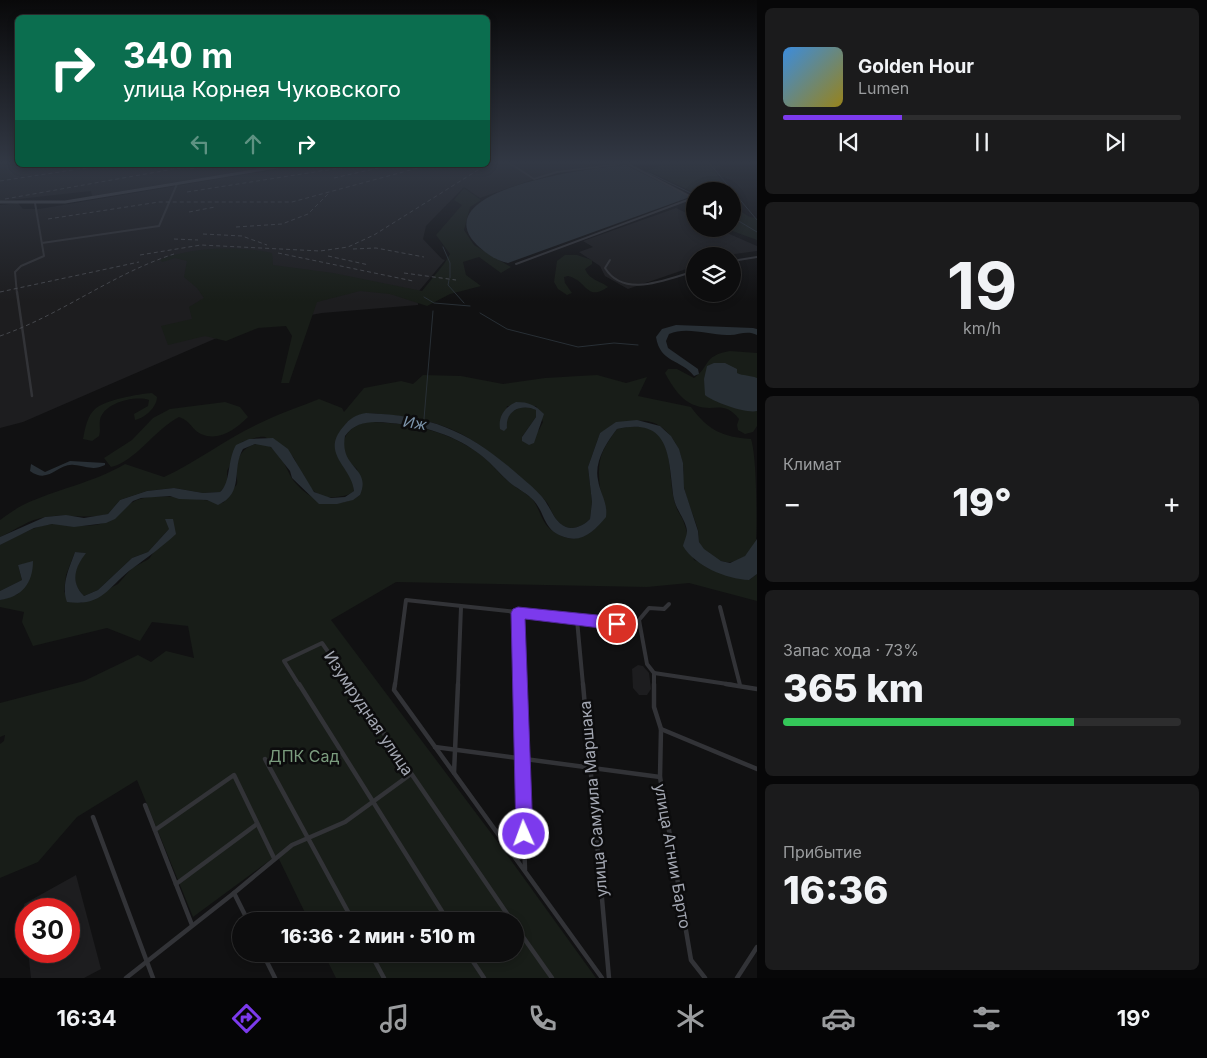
<!DOCTYPE html>
<html lang="ru">
<head>
<meta charset="utf-8">
<style>
  :root { --surface:#0d0d0e; --page:#1b1b1c; --text:#f1f3f6; --muted:#9a9c9e; --line:#2d2d2e; --accent:#7c3aed }
  body { margin:0; font-family:Inter,sans-serif; background:var(--page); color:var(--text); height:100vh; display:flex; flex-direction:column; font-size:19px; white-space:nowrap }
  * { box-sizing:border-box; margin:0 }
  p { font-size:16px; color:var(--muted) }
  .icon { flex:none; width:28px; height:28px; fill:none; stroke:currentColor; stroke-width:2; stroke-linecap:round; stroke-linejoin:round }
  .map { position:relative; flex:1; overflow:hidden }
  .details { display:flex; flex-direction:column; gap:8px; padding:8px; background:#070708; width:450px }
  .details>* { flex:none }
  .guide { position:absolute; left:15px; top:15px; width:475px; height:152px; border-radius:8px; box-shadow:0 2px 8px #0003,0 0 0 1px var(--line); background:#0b6e4f; color:#fff; overflow:hidden }
  .fabs { position:absolute; left:686px; top:182px; display:grid; gap:10px }
  .fabs a { display:grid; place-items:center; width:55px; height:55px; border-radius:50%; background:var(--surface); box-shadow:0 2px 8px #0003,0 0 0 1px var(--line); font-size:25px }
  .speed { position:absolute; left:15px; top:898px; display:flex; gap:10px; font-size:25px; font-weight:700; text-align:center }
  .speed>* { display:grid; place-content:center; width:65px; height:65px; border-radius:50%; background:var(--surface); box-shadow:0 2px 8px #0003,0 0 0 1px var(--line); line-height:1 }
  .speed .limit { border:8px solid #d22; background:#fff; color:#111 }
  .pin { position:absolute; display:grid; place-items:center; width:42px; height:42px; color:#fff; margin:-21px; border:2px solid #fff; border-radius:50%; box-shadow:0 1px 5px #0007 }
  .me { position:absolute; width:55px; margin:-28px; rotate:358deg; stroke-linejoin:round; filter:drop-shadow(0 0 4px #0008) }
  .turn { display:flex; align-items:center; gap:18px; height:105px; padding:0 25px; font-size:22px }
  .turn .icon { width:65px; height:65px; stroke-width:2.5 }
  .turn b { display:block; font-size:35px; line-height:42px }
  .lanes { display:flex; align-items:center; height:48px; padding:0 25px; background:#0003; justify-content:center; gap:25px; direction:ltr }
  .lanes .off { opacity:.35 }
  .big { font-size:38px; font-weight:800; line-height:1.1 }
  .details .widget { flex:1; display:flex; flex-direction:column; justify-content:center; gap:8px; min-width:0; padding:0 18px; border-radius:8px; background:var(--page) }
  .details .dial { align-items:center; gap:0 }
  .dial b { font-size:65px; line-height:1 }
  .song { display:flex; align-items:center; gap:15px }
  .cover { width:60px; height:60px; border-radius:8px; background:linear-gradient(135deg,hsl(210 70% 55%),hsl(50 70% 35%)) }
  .played { height:5px; border-radius:2px; background:linear-gradient(90deg,var(--accent) 30%,var(--line) 30%) }
  .keys { display:flex; justify-content:space-around; direction:ltr }
  .heat { display:flex; justify-content:space-between; align-items:center; font-size:28px; direction:ltr }
  .charge { height:8px; border-radius:4px; background:linear-gradient(90deg,#34c759 73%,var(--line) 0) }
  .trip { position:absolute; left:232px; top:912px; width:292px; height:50px; border-radius:25px; background:var(--surface); box-shadow:0 2px 8px #0003,0 0 0 1px var(--line); font-weight:800; line-height:50px; text-align:center }
  .dock { display:flex; height:80px; justify-content:space-around; align-items:center; background:#050506; color:var(--muted) }
  .dock .icon { width:35px; height:35px }
  .dock .on { color:var(--accent) }
  .dock b { font-size:22px; color:var(--text) }
  main { display:flex; flex:1; min-height:0 }
  .map>svg:first-child { display:block }
  .built { fill:#1d1d1f }
  .green { fill:#181d18; fill-rule:evenodd }
  .water { fill:#282f35 }
  .lines { fill:none; stroke-linecap:round; stroke-linejoin:round }
  .stream { stroke:#282f35; stroke-width:1 }
  .minor-far3 { stroke:#323337; stroke-width:2 }
  .minor-far2 { stroke:#323337; stroke-width:2.5 }
  .minor-far1 { stroke:#323337; stroke-width:4 }
  .minor { stroke:#323337; stroke-width:4.5 }
  .secondary { stroke:#404247; stroke-width:3 }
  .rail { stroke:#45474c; stroke-width:1; stroke-dasharray:4 3; stroke-linecap:butt }
  .route { fill:#7c3aed; stroke:#51269a }
  .labels { text-anchor:middle; dominant-baseline:central; stroke-width:5; stroke-linejoin:round; paint-order:stroke }
  .water-label { font-size:15px; font-style:italic; fill:#7c94ab; stroke:#0c0c0d }
  .near-street-label { font-size:16px; fill:#a3a7b2; stroke:#0c0c0d }
  .near-park-label { font-size:16px; fill:#7b9c7e; stroke:#0c0c0d }
</style>
</head>
<body>
<main>
<div class="map">
<svg width="757" height="978" viewBox="0 0 757 978">
  <rect width="100%" height="100%" fill="#111112"/>
  <g class="built">
    <polygon points="0,164 70,167 280,165 92,196 91,191 0,201"/>
    <polygon points="609,164 557,171 480,198 464,187 426,226 423,239 442,259 445,260 419,291 418,305 322,313 242,327 23,422 0,428 0,205 18,203 23,209 39,209 301,165"/>
    <polygon points="676,208 695,217 695,229 718,229 757,246 757,251 720,256 695,256 695,266 628,289 605,276 600,266 579,252 593,247 583,241"/>
    <polygon points="638,665 643,666 649,673 651,689 647,695 639,695 633,688 632,669"/>
    <polygon points="76,875 101,969 84,978 31,978 28,951 69,951 69,909 26,909 26,928 24,904"/>
  </g>
  <g class="green">
    <polygon points="664,164 727,164 713,170 729,191 695,193 648,171"/>
    <path d="M464,188L481,200L470,207L464,230L474,245L511,267L501,273L479,257L463,262L466,275L481,286L450,294L427,306L390,294L360,291L317,302L289,383H281L292,336L286,326L258,328L226,341L205,336L168,345L161,326L192,319L189,307L204,298L197,288L184,277L187,261L175,258L162,262L160,260L164,258C197,247 238,246 272,253L273,265L333,273L422,291L444,264L450,254L436,235L462,205L454,200Z"/>
    <polygon points="733,207 750,217 757,218 757,240 727,229 732,229"/>
    <path d="M565,255H577L592,260V264L585,269C590,281 600,280 608,287C586,302 588,281 568,276L564,277L565,283L572,293L567,295L558,289L554,282L557,261Z"/>
    <path d="M730,351L757,353V426L753,432L745,434L738,430L737,425L739,419C724,400 715,412 697,406C682,402 672,386 665,373L668,369H677L694,378C711,366 702,356 730,351Z"/>
    <path d="M423,375L461,376L503,384L545,378L597,375L626,383L647,377L638,396L691,407C708,430 722,437 751,439C757,458 757,521 756,540C753,554 736,566 721,561C714,559 701,550 699,542C698,538 699,534 698,530C694,516 687,502 684,487C682,480 684,472 683,465C681,451 673,435 661,427C645,414 617,424 600,433L588,467L592,502L590,519C584,525 575,530 566,527C555,522 553,514 548,504C544,498 537,493 532,488C526,480 516,475 509,468C468,433 444,421 391,415C364,412 351,411 337,437C341,451 354,479 354,491C348,496 343,496 336,497C311,501 303,476 294,458C292,455 269,439 265,437C259,436 248,440 242,442L227,471V484L220,492L203,493L174,488L147,491L120,500L108,514C87,520 68,513 46,517C29,519 16,530 0,537V520C7,515 15,509 23,505C56,489 93,483 125,464L164,477C197,462 225,439 258,424C278,414 299,407 319,399L342,408L344,412L364,388L401,381L413,384ZM507,406H536L543,422L539,430L522,437L536,417V410C524,404 512,408 506,420Z"/>
    <path d="M152,393L157,397C157,407 145,418 135,420L134,414L148,406L149,400C135,395 103,403 100,420C99,426 101,430 99,436L92,441L83,439C85,429 87,416 95,409C105,400 138,394 152,393Z"/>
    <path d="M225,402L240,407L248,417C236,429 219,442 201,434C192,430 191,421 179,417C155,429 135,462 111,467L104,458L132,440L153,418L170,409Z"/>
    <path d="M366,422C407,422 448,430 481,455C491,463 499,473 508,481C515,488 526,492 533,500C540,509 542,525 553,531C571,543 581,540 597,527C598,515 602,500 600,488C597,460 600,452 617,429C682,414 664,470 676,506C677,511 681,515 683,520C688,533 691,547 694,560L749,580L757,574V601L689,583L647,587L396,582L331,620L494,837L596,978H336L324,954H516V921H309L277,855L193,917L137,780L77,817L38,862L0,878V744L4,741L5,735L0,737V703L84,681L138,655L151,662L166,651L194,658L188,626L152,622L140,641L107,628L33,646L22,622L24,612L0,607V600L18,594L33,562L18,565L22,580L0,591V545C16,537 35,525 53,524C68,524 80,527 95,525C119,522 124,503 140,499C156,494 187,498 204,500C211,500 215,503 223,503L237,484C238,478 235,472 236,466C240,444 264,435 278,454C285,462 288,473 293,480C310,502 336,511 360,495L357,469C335,453 340,429 366,422ZM169,529L149,559L132,568L118,584L81,603L64,592L66,575L75,552L85,553C74,568 70,582 84,596L98,590L132,558L148,552Z"/>
  </g>
  <g class="water">
    <path d="M626,165L690,197L508,263C495,261 479,249 471,238C437,186 599,167 626,165Z"/>
    <path d="M676,325L753,328L757,329V335C747,330 739,335 730,335C710,336 688,326 669,334L666,341L668,348L698,369L699,374L694,376C681,359 660,363 656,337L662,329Z"/>
    <path d="M714,363H725L737,369V373C743,376 750,375 757,378V411C747,414 713,402 705,395L704,379L707,366Z"/>
    <path d="M516,402C529,402 535,405 544,414L534,443L529,445L522,441V437L536,417V410C521,403 505,411 507,428L504,431L500,429C498,416 505,407 516,402Z"/>
    <path d="M366,413C441,416 474,435 529,484C535,489 544,498 547,504C553,513 555,522 566,527C575,530 584,525 590,519L592,502L588,467L600,433L616,422L637,420L660,426L671,436L679,449L683,463L684,488L698,531L699,542L704,549L721,561L730,563L745,556L757,539V574L749,580C726,579 695,566 683,546C684,542 687,535 687,531C686,520 676,510 674,499C668,461 673,416 617,429C606,443 594,462 598,480C600,494 608,502 606,517C596,529 584,542 568,538C541,532 547,512 531,498C525,492 516,488 509,482C500,474 492,464 482,456C456,435 422,425 390,423C372,421 356,421 345,436C339,469 372,467 360,495L353,500L337,504H319L292,478L290,471L271,447L255,444L243,449C231,469 245,493 218,505L207,500L179,499L170,496L141,498L133,501L115,519L106,523L74,527L52,524L34,528L0,545V537L45,517L66,515L84,518L108,514L120,500L147,491L174,488L203,493L220,492C231,483 227,460 236,445L249,439L273,438L288,449L314,492L331,498L345,497L354,491C352,467 320,454 343,427C350,418 355,415 366,413Z"/>
    <path d="M70,461L105,463V465C93,471 87,466 74,465C57,463 49,485 30,471L31,464L45,472Z"/>
    <path d="M165,519H173L176,534C162,547 149,556 133,568C108,586 104,607 67,602C61,584 69,569 75,552L86,553C75,567 70,582 84,596L98,590L132,558L148,552L169,529Z"/>
    <path d="M33,561C33,583 22,597 0,600V591L22,580L18,565Z"/>
  </g>
  <g class="lines">
    <g class="stream">
      <polyline points="710,164 757,220"/>
      <polyline points="647,172 695,195"/>
      <polyline points="732,217 757,232"/>
      <polyline points="443,247 450,263 450,278"/>
      <polyline points="449,280 448,285 464,303"/>
      <polyline points="424,297 434,303 470,306"/>
      <polyline points="480,313 507,329 578,347 614,343 638,345"/>
      <polyline points="424,419 433,311"/>
    </g>
    <g class="minor-far3">
      <polyline points="511,164 534,179 557,172 620,164"/>
      <polyline points="42,243 159,226 177,184"/>
      <path d="M610,260L605,268C624,299 667,279 695,271"/>
      <polyline points="732,261 757,257"/>
      <polyline points="516,264 693,198 628,164"/>
      <polyline points="17,294 15,272 21,266 44,256 35,203"/>
    </g>
    <polyline class="minor-far2" points="17,292 32,396"/>
    <g class="minor-far1">
      <polyline points="720,607 740,685"/>
      <polyline points="518,613 520,685"/>
      <polyline points="577,620 583,685"/>
      <polyline points="654,673 654,685"/>
      <polyline points="654,673 734,685"/>
      <polyline points="654,673 647,664 639,620 649,608 664,609 669,604"/>
      <polyline points="299,685 284,661 322,643 351,685"/>
      <polyline points="395,685 406,600 635,625"/>
      <polyline points="458,685 461,607"/>
    </g>
    <g class="minor">
      <polyline points="299,684 448,921"/>
      <polyline points="350,684 512,921"/>
      <polyline points="395,684 394,690 602,978"/>
      <polyline points="520,684 525,870"/>
      <polyline points="583,684 609,978"/>
      <polyline points="654,684 654,707 661,729 660,777 691,960 705,978"/>
      <polyline points="726,684 757,689"/>
      <polyline points="661,729 757,769"/>
      <polyline points="435,747 660,777"/>
      <polyline points="265,759 353,921"/>
      <polyline points="454,773 458,684"/>
      <polyline points="145,805 192,925"/>
      <polyline points="93,817 153,978"/>
      <polyline points="155,830 234,775 274,858"/>
      <polyline points="176,884 257,824"/>
      <polyline points="234,893 292,845 345,822 411,774"/>
      <polyline points="516,927 552,978"/>
      <polyline points="263,954 275,978"/>
      <polyline points="371,954 384,978"/>
      <polyline points="468,954 484,978"/>
      <polyline points="126,978 234,893 248,921"/>
      <polyline points="737,978 757,947"/>
    </g>
    <polyline class="secondary" points="0,202 65,202 289,165"/>
    <g class="rail">
      <polyline points="190,169 216,165"/>
      <polyline points="334,178 391,165"/>
      <polyline points="0,181 105,165"/>
      <polyline points="187,192 359,165"/>
      <polyline points="5,199 196,165"/>
      <polyline points="189,212 215,207"/>
      <polyline points="48,219 159,202 292,202 429,165"/>
      <polyline points="236,227 282,224 308,214 329,193"/>
      <polyline points="203,234 242,236 267,245"/>
      <polyline points="174,239 198,240"/>
      <polyline points="353,249 376,248 424,257"/>
      <polyline points="278,253 413,281"/>
      <polyline points="140,255 201,245 320,251 348,247 374,235 486,165"/>
      <polyline points="328,256 369,265"/>
      <polyline points="404,273 456,280"/>
      <polyline points="0,292 139,262"/>
      <path d="M0,336C61,315 112,274 174,254"/>
    </g>
  </g>
  <linearGradient id="sky" x2="0" y2="1"><stop stop-color="#09090a"/><stop offset="0.54" stop-color="#323844"/><stop offset="1" stop-color="#323844" stop-opacity="0"/></linearGradient>
  <rect width="757" height="301" fill="url(#sky)"/>
  <polygon class="route" points="518,607 617,617 621,619 623,624 621,628 617,630 525,619 533,834 530,840 524,842 519,840 516,834 511,613 513,609"/>
  <g class="labels">
    <g class="water-label">
      <text transform="translate(415 423) rotate(9)">Иж</text>
    </g>
    <g class="near-street-label">
      <text transform="translate(369 713) rotate(56)">Изумрудная улица</text>
      <text transform="translate(593 799) rotate(-95)">улица Самуила Маршака</text>
      <text transform="translate(673 856) rotate(80)">улица Агнии Барто</text>
    </g>
    <g class="near-park-label">
      <text x="304" y="756">ДПК Сад</text>
    </g>
  </g>
</svg>
<div class="fabs">
<a><svg class="icon" aria-label="sound" viewBox="0 0 24 24"><path d="M4 9h4l5-4v14l-5-4H4zM17 9q2 3 0 6"/></svg></a>
<a><svg class="icon" aria-label="layers" viewBox="0 0 24 24"><path d="M12 4l9 5-9 5-9-5zM3 14l9 5 9-5"/></svg></a>
</div>
<div class="speed"><div class="limit">30</div></div>
<div class="pin" style="left:617px;top:624px;background:#d93025"><svg class="icon" aria-label="arrive" viewBox="0 0 24 24"><path d="M6 21V4h12l-3 4 3 4H6"/></svg></div>
<svg class="me" style="left:524px;top:834px" viewBox="-20 -20 40 40"><circle r="17" fill="#7c3aed" stroke="#fff" stroke-width="3"/><path d="M0-11L8 9 0 5-8 9z" fill="#fff"/></svg>
<div class="trip">16:36 · 2 мин · 510 m</div>
<div class="guide">
<div class="turn"><svg class="icon" aria-label="right" viewBox="0 0 24 24"><path d="M7 20v-9h11M14 6l5 5-5 5"/></svg><div><b>340 m</b>улица Корнея Чуковского</div></div>
<div class="lanes"><svg class="icon off" aria-label="left" viewBox="0 0 24 24"><path d="M17 20v-9H6M10 6l-5 5 5 5"/></svg><svg class="icon off" aria-label="ahead" viewBox="0 0 24 24"><path d="M12 20V5M6 11l6-6 6 6"/></svg><svg class="icon" aria-label="right" viewBox="0 0 24 24"><path d="M7 20v-9h11M14 6l5 5-5 5"/></svg></div>
</div>
</div>
<section class="details">
<div class="widget">
<div class="song"><i class="cover"></i><div><b>Golden Hour</b><p>Lumen</p></div></div>
<div class="played"></div>
<div class="keys"><svg class="icon" aria-label="previous" viewBox="0 0 24 24"><path d="M18 5L8 12l10 7zM5 5v14"/></svg><svg class="icon" aria-label="pause" viewBox="0 0 24 24"><path d="M8 5v14M16 5v14"/></svg><svg class="icon" aria-label="next" viewBox="0 0 24 24"><path d="M6 5l10 7-10 7zM19 5v14"/></svg></div>
</div>
<div class="widget dial"><b>19</b><p>km/h</p></div>
<div class="widget"><p>Климат</p>
<div class="heat"><a>−</a><b class="big">19°</b><a>+</a></div>
</div>
<div class="widget"><p>Запас хода · 73%</p><b class="big">365 km</b><div class="charge"></div></div>
<div class="widget"><p>Прибытие</p><b class="big">16:36</b></div>
</section>
</main>
<nav class="dock">
<b>16:34</b>
<svg class="icon on" aria-label="directions" viewBox="0 0 24 24"><path d="M12 3l9 9-9 9-9-9zM9 14v-3h6M13 9l2 2-2 2"/></svg>
<svg class="icon" aria-label="music" viewBox="0 0 24 24"><path d="M9 18V5l10-2v13"/><circle cx="6" cy="18" r="3"/><circle cx="16" cy="16" r="3"/></svg>
<svg class="icon" aria-label="phone" viewBox="0 0 24 24"><path d="M5 4h4l2 5-3 2q2 4 5 5l2-3 5 2v4C11 20 4 13 5 4z"/></svg>
<svg class="icon" aria-label="climate" viewBox="0 0 24 24"><path d="M12 3v18M4 7l16 10M4 17L20 7"/></svg>
<svg class="icon" aria-label="car" viewBox="0 0 24 24"><path d="M5 17H2v-5l4-1 3-4h7l3 4 3 1v5h-3M9 17h6M6 11h13"/><circle cx="7" cy="17" r="2"/><circle cx="17" cy="17" r="2"/></svg>
<svg class="icon" aria-label="filters" viewBox="0 0 24 24"><path d="M4 7h16M4 17h16"/><circle cx="9" cy="7" r="2"/><circle cx="15" cy="17" r="2"/></svg>
<b>19°</b>
</nav>
</body>
</html>
